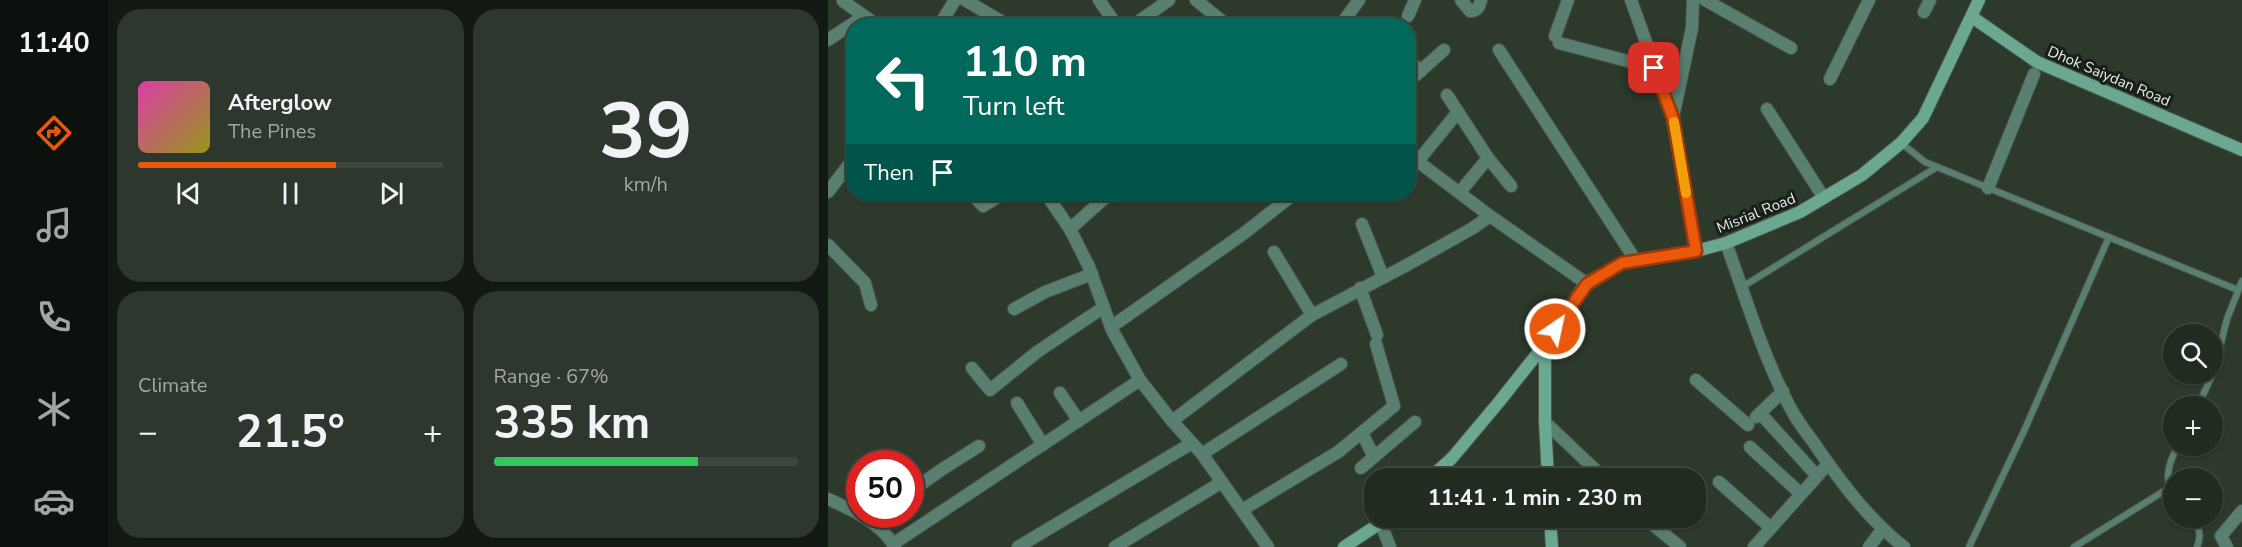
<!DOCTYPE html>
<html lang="en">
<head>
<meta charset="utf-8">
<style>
  :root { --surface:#212b20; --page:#2d372d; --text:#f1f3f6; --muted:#a2a7a5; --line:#3e473e; --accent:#ea580c }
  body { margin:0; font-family:"Nunito Sans",sans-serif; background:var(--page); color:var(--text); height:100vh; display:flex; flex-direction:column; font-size:22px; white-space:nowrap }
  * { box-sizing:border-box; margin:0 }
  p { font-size:20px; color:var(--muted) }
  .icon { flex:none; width:33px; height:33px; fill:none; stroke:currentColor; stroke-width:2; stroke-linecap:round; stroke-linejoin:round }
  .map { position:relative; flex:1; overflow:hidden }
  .details { display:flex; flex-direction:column; gap:9px; padding:9px; background:#121812; width:720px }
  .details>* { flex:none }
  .guide { position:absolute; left:18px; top:18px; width:570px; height:183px; border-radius:24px; box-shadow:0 2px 4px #0004,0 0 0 2px var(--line); background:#00695c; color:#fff; overflow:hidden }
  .fabs { position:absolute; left:1335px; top:324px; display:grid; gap:12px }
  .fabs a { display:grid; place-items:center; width:60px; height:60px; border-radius:50%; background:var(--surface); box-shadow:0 2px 4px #0004,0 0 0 2px var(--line); font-size:30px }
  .speed { position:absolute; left:18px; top:450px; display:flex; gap:12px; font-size:30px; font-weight:700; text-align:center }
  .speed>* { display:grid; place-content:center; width:78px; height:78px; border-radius:50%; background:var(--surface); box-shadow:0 2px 4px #0004,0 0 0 2px var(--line); line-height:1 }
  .speed .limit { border:9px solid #d22; background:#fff; color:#111 }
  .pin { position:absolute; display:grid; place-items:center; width:51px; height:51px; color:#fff; margin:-26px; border-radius:12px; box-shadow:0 3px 9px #0006 }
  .me { position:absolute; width:66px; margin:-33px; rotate:34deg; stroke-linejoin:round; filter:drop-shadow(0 0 4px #0008) }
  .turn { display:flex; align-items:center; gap:21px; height:126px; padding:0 18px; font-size:27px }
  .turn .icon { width:78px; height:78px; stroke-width:2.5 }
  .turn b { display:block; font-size:42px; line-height:51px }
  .then { display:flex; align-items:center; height:57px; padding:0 18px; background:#0003; gap:12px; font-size:22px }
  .big { font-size:45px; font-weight:700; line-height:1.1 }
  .details .widget { flex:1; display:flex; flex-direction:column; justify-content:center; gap:9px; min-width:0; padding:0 21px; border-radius:24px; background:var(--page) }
  .details .dial { align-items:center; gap:0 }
  .dial b { font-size:78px; line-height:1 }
  .song { display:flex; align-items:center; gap:18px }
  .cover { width:72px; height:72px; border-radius:9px; background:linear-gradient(135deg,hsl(320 70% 55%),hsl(60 70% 35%)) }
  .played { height:6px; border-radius:3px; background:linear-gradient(90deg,var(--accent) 65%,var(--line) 65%) }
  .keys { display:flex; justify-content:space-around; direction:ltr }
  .heat { display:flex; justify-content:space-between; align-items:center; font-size:33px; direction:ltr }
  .charge { height:9px; border-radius:4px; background:linear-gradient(90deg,#34c759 67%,var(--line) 0) }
  .details .tiles { flex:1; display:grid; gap:9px; grid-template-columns:repeat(2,1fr) }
  .trip { position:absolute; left:536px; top:468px; width:342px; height:60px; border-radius:24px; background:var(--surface); box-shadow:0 2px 4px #0004,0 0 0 2px var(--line); font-weight:700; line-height:60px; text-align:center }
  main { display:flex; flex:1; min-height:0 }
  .tabs { display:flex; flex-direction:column; width:108px; justify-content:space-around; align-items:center; background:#0d110d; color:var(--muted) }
  .tabs .icon { width:42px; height:42px }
  .tabs .active { color:var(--accent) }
  .tabs b { font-size:27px; color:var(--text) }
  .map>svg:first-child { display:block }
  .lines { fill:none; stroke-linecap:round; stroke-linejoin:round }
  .lane-casing { stroke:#495649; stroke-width:8 }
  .street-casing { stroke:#495649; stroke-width:14 }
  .secondary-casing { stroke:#495649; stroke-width:14 }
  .lane { stroke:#597f71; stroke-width:6 }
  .street { stroke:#597f71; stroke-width:12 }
  .secondary { stroke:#6aa892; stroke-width:12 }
  .route-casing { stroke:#983908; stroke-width:15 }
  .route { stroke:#ea580c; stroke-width:10 }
  .slow { stroke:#f59e0b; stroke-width:10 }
  .labels { text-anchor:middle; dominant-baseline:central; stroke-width:6; stroke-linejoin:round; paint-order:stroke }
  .street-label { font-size:15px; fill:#e4ece4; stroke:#181e18 }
</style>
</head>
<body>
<main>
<nav class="tabs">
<b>11:40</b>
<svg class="icon active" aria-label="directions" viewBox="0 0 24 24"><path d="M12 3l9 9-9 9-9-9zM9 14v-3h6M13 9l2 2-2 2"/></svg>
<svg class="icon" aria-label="music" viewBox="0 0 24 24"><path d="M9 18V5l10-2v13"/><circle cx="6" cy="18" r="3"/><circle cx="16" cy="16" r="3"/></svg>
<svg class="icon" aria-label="phone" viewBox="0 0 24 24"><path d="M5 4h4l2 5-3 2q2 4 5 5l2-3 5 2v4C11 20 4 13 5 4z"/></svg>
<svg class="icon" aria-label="climate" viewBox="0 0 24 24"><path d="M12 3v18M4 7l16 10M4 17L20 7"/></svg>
<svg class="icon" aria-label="car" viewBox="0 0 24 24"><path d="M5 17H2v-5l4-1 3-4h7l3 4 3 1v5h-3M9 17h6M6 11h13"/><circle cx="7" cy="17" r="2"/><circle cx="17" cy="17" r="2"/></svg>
</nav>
<section class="details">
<div class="tiles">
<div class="widget">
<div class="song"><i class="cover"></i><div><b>Afterglow</b><p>The Pines</p></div></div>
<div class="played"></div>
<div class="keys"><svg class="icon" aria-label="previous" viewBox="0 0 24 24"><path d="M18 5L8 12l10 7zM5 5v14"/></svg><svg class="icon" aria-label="pause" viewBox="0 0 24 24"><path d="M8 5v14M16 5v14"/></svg><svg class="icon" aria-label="next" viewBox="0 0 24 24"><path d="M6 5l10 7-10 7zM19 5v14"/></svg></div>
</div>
<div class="widget dial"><b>39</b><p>km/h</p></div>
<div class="widget"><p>Climate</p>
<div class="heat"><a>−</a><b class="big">21.5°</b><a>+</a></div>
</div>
<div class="widget"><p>Range · 67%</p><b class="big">335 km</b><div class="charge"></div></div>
</div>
</section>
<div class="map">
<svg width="1414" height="547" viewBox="0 0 1414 547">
  <rect width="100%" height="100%" fill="#2c392b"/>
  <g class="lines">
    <defs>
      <g id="lane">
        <polyline points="1073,143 1097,162 1410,290"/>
        <polyline points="914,287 1109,167"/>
        <polyline points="1370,406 1386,371 1399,319 1414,281"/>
        <path d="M1346,494C1334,479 1342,460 1350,446"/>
        <path d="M1365,518C1371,528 1374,535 1369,547"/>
        <polyline points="1141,547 1196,431 1281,237"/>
        <polyline points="1246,547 1341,488"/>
      </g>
      <g id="street">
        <polyline points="137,0 181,26"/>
        <polyline points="271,0 289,26"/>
        <polyline points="368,0 400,26"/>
        <path d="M633,0L642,11C650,11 651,7 653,0"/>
        <polyline points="803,0 845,118 868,251"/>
        <polyline points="877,0 963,48"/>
        <polyline points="15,1 50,26"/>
        <polyline points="1096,12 1102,0"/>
        <polyline points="580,16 587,0"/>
        <polyline points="111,26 127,0"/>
        <polyline points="304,26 341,0"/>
        <polyline points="512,26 531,0"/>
        <polyline points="727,36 740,0"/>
        <polyline points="0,40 36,16"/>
        <polyline points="731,43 826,68"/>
        <polyline points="671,50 808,261"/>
        <polyline points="580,60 593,71"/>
        <polyline points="1002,79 1041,0"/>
        <polyline points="580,82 616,50"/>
        <polyline points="619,95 660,158 683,186"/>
        <polyline points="939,109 996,198"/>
        <polyline points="845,117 864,28 865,0"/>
        <polyline points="580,154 662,216 758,283"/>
        <polyline points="590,161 630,112"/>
        <polyline points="1160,188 1206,74"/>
        <polyline points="0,192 26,158"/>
        <polyline points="632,192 660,158"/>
        <polyline points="144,194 155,206 175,194"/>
        <polyline points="218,194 242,229 261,267 284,330 312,380 344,421 374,454 440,547"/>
        <polyline points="534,224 555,277"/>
        <polyline points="242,229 281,194"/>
        <path d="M898,243C918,298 935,357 963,409C969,421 978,432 986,443C1012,481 1040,519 1076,547"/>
        <polyline points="0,245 37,283 43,305"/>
        <polyline points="446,252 484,315"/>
        <polyline points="532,288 549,335"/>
        <polyline points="186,309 217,292 264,274"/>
        <polyline points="283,327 415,234 466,194"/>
        <polyline points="144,368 162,390 209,352 276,307"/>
        <polyline points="868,380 920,425"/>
        <polyline points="232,393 251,421"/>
        <polyline points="189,403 215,445"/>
        <polyline points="932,413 989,476"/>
        <polyline points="928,417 955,391"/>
        <polyline points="344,421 484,315 579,265 645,228 662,216"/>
        <polyline points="717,422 776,478"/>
        <polyline points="534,433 546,457"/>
        <polyline points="922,447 973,494"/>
        <polyline points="374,454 513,364"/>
        <polyline points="533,468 587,422"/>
        <polyline points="891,482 943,528"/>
        <polyline points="82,492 113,470 151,446"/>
        <path d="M0,499C25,510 53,523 67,547"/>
        <polyline points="414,510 510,452 566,406 548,344"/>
        <polyline points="817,518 852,547"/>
        <polyline points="553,524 562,547"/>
        <polyline points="52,528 62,514"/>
        <polyline points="65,544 312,380"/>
        <polyline points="190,547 364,443"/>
        <polyline points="287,547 394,482"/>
        <polyline points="926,547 1000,464"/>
        <polyline points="1041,547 1054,530"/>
        <polyline points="1399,547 1393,536 1414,511"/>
      </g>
      <g id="secondary">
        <polyline points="1144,17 1209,62 1414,150"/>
        <polyline points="717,344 717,422 720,478"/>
        <polyline points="602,478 624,458 671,402 717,344 758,283 794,263 868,251 898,243 972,212 1034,175 1073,143 1095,118 1151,0"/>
        <polyline points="722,518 724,547"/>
        <polyline points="516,547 560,518"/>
      </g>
    </defs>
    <use href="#lane" class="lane-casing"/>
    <use href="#street" class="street-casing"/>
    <use href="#secondary" class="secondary-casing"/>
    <use href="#lane" class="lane"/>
    <use href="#street" class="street"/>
    <use href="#secondary" class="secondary"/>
  </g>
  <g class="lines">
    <defs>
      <polyline id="route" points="727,329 759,284 794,263 868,251 845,118 826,68"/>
    </defs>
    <use href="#route" class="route-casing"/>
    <use href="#route" class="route"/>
    <polyline class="slow" points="846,122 858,193"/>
  </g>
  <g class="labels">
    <g class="street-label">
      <text transform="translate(1281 76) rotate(23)">Dhok Saiydan Road</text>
      <text transform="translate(928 213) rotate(-22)">Misrial Road</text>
    </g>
  </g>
</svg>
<div class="fabs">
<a><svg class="icon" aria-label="search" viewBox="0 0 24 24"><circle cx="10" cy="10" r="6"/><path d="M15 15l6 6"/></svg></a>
<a>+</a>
<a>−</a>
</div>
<div class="speed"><div class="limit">50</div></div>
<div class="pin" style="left:826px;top:68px;background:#d93025"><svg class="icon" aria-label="arrive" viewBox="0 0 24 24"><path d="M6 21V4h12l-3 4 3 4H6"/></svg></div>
<svg class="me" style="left:727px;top:329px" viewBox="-20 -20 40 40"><circle r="17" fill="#ea580c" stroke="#fff" stroke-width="3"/><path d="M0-11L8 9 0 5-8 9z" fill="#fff"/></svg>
<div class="trip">11:41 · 1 min · 230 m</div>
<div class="guide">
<div class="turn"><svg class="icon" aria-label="left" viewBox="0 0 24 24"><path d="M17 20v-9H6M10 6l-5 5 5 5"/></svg><div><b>110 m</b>Turn left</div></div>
<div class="then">Then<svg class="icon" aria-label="arrive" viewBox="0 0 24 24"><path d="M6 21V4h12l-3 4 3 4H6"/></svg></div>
</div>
</div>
</main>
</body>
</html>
